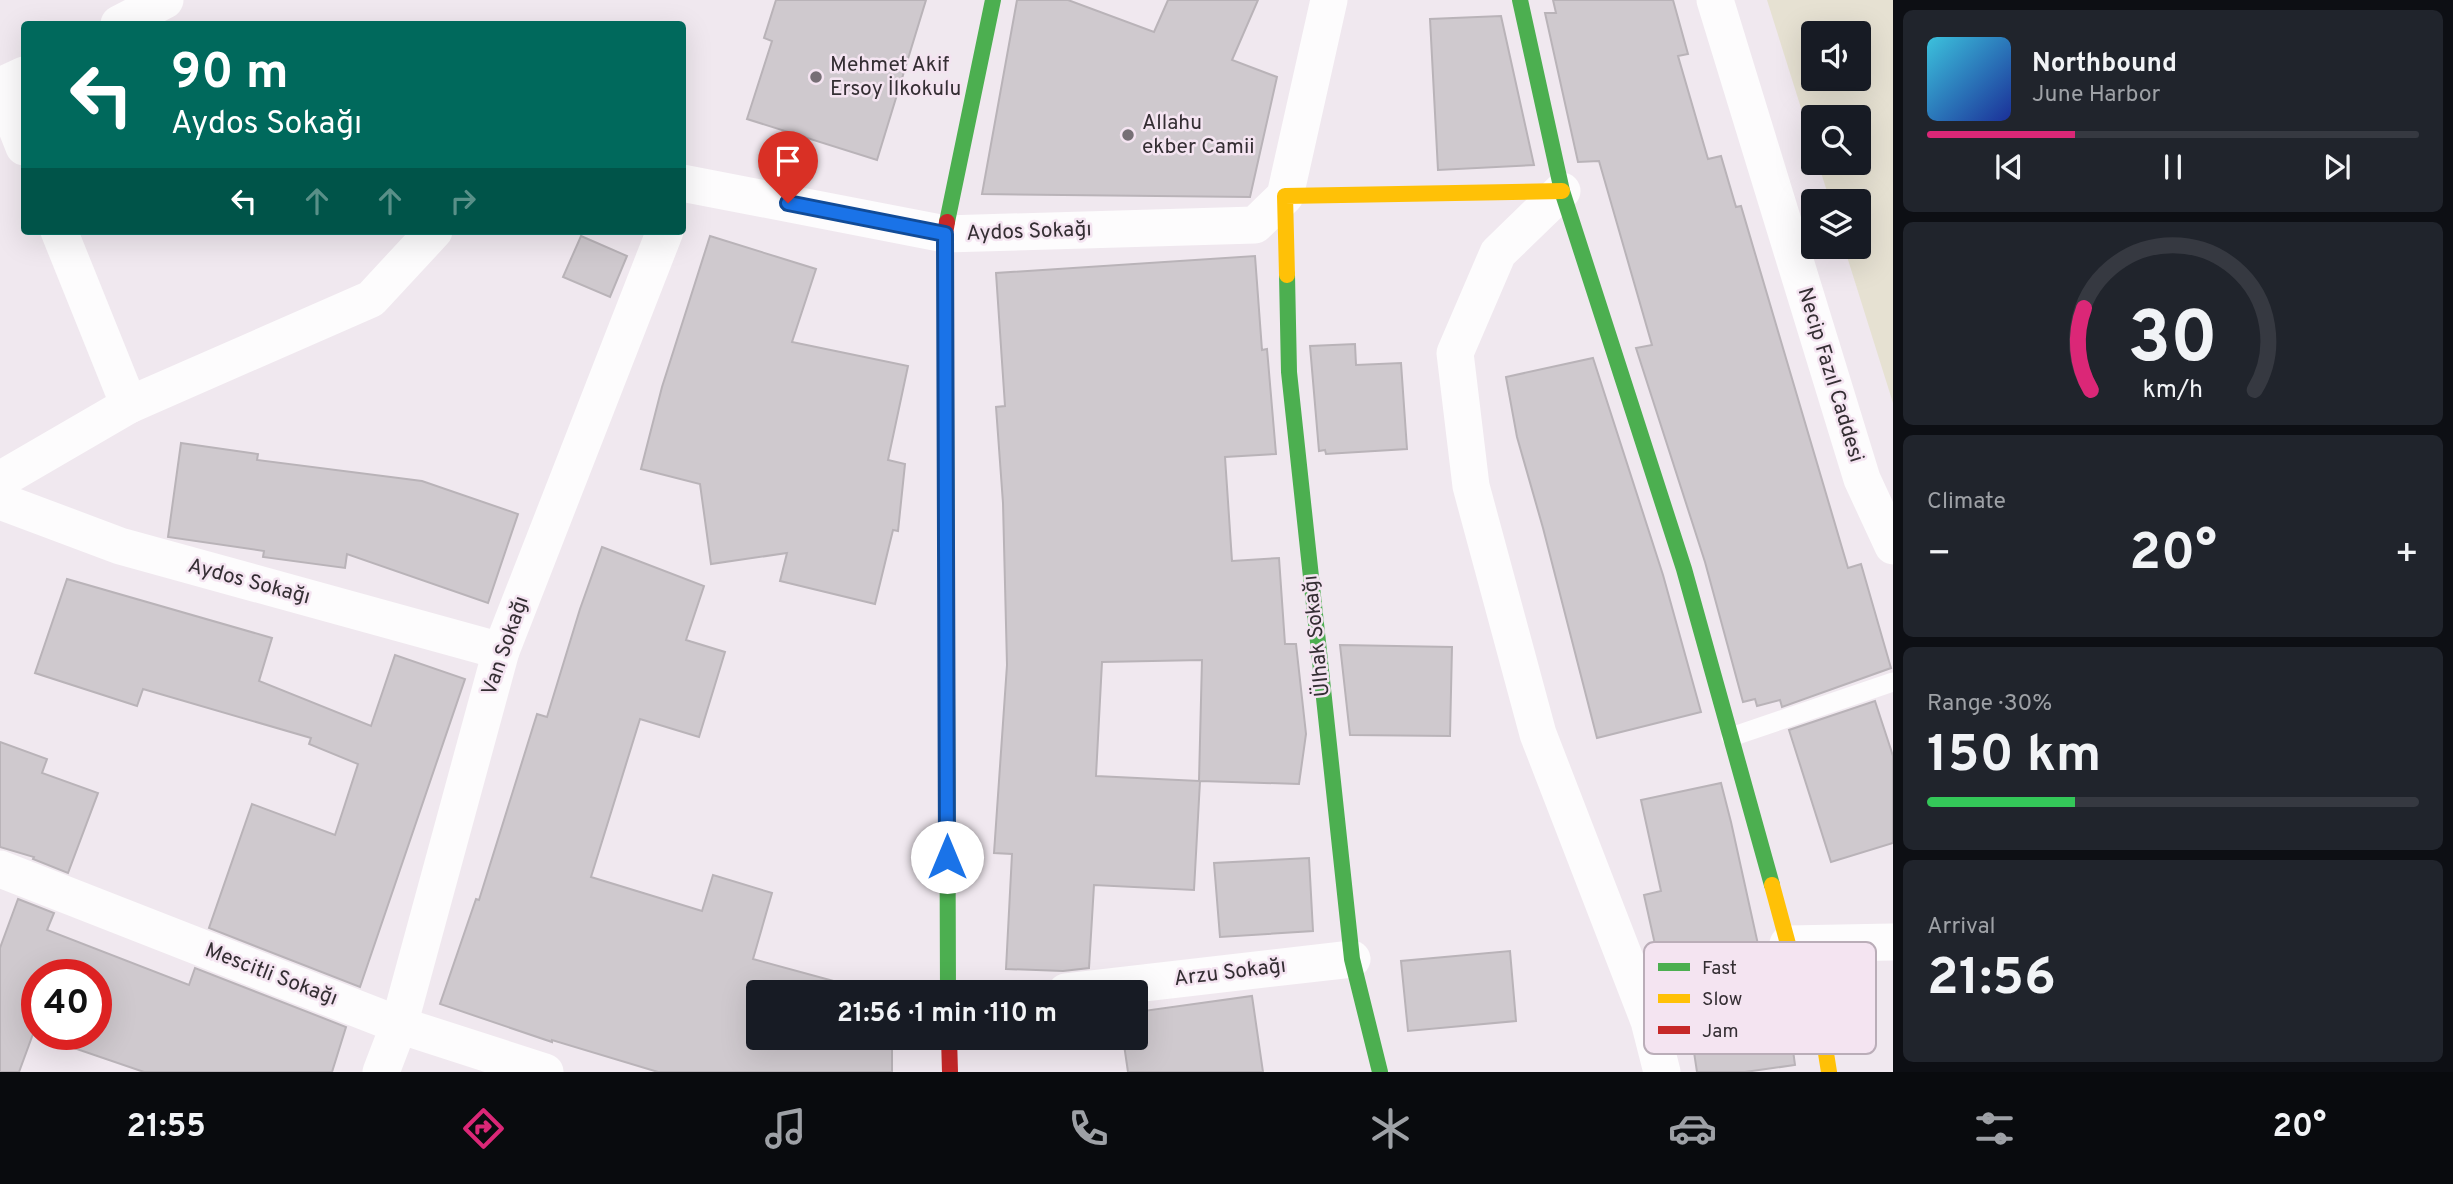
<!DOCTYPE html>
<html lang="en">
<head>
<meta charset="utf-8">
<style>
  :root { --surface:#171b24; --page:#20242c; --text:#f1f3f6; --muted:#9ea1a6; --line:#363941; --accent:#db2777 }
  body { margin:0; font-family:Overpass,sans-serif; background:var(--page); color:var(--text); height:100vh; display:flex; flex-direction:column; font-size:26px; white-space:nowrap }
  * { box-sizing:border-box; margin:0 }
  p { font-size:23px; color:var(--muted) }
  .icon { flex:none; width:38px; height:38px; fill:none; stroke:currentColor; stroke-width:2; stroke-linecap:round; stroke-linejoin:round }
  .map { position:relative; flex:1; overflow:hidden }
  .sheet { display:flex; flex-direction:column; gap:10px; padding:10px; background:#0d0f14; width:560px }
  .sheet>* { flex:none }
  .top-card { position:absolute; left:21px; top:21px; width:665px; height:214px; border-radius:7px; box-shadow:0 7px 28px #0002; background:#00695c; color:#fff; overflow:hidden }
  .controls { position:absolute; left:1801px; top:21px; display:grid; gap:14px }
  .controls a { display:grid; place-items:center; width:70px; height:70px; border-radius:7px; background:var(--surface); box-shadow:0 7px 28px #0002; font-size:35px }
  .speed { position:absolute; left:21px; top:959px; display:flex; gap:14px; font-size:35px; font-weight:700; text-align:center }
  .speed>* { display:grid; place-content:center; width:91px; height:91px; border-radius:50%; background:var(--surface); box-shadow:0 7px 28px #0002; line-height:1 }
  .speed .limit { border:10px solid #d22; background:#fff; color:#111 }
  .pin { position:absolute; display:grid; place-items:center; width:60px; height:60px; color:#fff; margin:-72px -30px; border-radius:50% 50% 50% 0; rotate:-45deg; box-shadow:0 0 7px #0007 }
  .pin .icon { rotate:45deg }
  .me { position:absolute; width:77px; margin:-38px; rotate:0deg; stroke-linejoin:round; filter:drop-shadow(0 0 5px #0008) }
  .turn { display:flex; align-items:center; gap:24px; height:147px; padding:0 35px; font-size:32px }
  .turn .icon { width:91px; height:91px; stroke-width:2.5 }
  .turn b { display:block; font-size:49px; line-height:60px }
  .lanes { display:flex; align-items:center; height:66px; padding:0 35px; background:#0003; justify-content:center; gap:35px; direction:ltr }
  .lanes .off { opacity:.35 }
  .big { font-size:52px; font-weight:700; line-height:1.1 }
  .sheet .tile { flex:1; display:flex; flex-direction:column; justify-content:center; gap:10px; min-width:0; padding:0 24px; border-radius:10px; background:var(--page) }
  .sheet .dial { align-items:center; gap:0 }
  .dial svg { height:182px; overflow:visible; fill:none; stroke:var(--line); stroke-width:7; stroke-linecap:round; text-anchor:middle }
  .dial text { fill:var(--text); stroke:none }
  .song { display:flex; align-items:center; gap:21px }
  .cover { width:84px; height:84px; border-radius:10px; background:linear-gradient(135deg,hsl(190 70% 55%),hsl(230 70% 35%)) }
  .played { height:7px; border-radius:4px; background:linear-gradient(90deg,var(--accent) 30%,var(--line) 30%) }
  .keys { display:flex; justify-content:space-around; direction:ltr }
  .heat { display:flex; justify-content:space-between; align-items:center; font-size:38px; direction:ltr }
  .charge { height:10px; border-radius:5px; background:linear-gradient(90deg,#34c759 30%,var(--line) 0) }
  .trip { position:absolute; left:746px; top:980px; width:402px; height:70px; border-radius:7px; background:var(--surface); box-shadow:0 7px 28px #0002; font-weight:700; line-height:70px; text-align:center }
  .dock { display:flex; height:112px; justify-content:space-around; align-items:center; background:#090b0e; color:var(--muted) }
  .dock .icon { width:49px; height:49px }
  .dock .on { color:var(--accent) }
  .dock b { font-size:32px; color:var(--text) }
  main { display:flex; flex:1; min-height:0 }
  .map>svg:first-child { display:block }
  .green { fill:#e6e1d2; fill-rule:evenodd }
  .building { fill:#cfc9ce; stroke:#b9b3b8; stroke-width:2; fill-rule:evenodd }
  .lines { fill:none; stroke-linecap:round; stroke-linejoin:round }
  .lane { stroke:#fdfcfd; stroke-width:19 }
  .street { stroke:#fdfcfd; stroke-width:37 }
  .fast { stroke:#4caf50; stroke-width:16 }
  .slow { stroke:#ffc107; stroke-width:16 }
  .jam { stroke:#c62828; stroke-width:16 }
  .route-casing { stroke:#114b97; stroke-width:18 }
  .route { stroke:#1a73e8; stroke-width:12 }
  .poi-dot { fill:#766f75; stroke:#f4e4f1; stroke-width:2.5 }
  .labels { text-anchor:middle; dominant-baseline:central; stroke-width:5; stroke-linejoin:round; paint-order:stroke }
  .poi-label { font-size:21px; fill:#342e33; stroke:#f4e4f1; text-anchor:start }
  .street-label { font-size:21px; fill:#342e33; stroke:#f4e4f1 }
  .key { fill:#f4e4f1; stroke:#baadb8; stroke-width:2 }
  .key-label { font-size:19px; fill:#342e33 }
</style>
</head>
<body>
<main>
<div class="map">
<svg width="1893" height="1072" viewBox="0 0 1893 1072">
  <rect width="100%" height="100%" fill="#f0e8ef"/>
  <path class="green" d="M1767,0H1893V403L1844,247H1858V201H1830L1818,163H1858V117H1813V146ZM1813,33H1858V79H1813Z"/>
  <g class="building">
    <polygon points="776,0 926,0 877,160 747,119 772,41 764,38"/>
    <polygon points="1017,0 1068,0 1154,32 1168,0 1258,0 1232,60 1277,77 1250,197 982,194"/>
    <polygon points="1553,0 1673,0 1688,54 1678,56 1708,159 1721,156 1736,207 1741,206 1848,568 1861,564 1891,668 1782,707 1780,700 1757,706 1755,699 1743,702 1705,562 1636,348 1652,345 1599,161 1578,162 1545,13 1556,13"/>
    <polygon points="1501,16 1534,165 1438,170 1430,19"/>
    <polygon points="581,236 627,256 610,297 563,277"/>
    <polygon points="710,236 816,269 792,342 908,366 888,460 905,464 898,531 893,530 875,604 780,581 787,553 711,564 700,484 641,469 662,387"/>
    <path d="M1255,256L1262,350L1267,349L1276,454L1225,457L1232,561L1279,558L1285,644H1296L1306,734L1299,784L1200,781L1194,890L1094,885L1089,968L1063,971L1006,969L1012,854L994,853L1007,665L1003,503L996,407L1005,406L996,273ZM1202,660L1199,781L1096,776L1102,662Z"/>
    <polygon points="1355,344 1356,365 1401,363 1407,449 1326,454 1325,450 1319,451 1310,346"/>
    <polygon points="1593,358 1663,575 1701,712 1597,738 1543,528 1517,437 1506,377"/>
    <polygon points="181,443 258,454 257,460 422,481 518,514 488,603 347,554 345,568 263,557 264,551 168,537"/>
    <polygon points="602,547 704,586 686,640 725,652 699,737 640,719 591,877 702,911 713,875 772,893 753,959 874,992 758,992 758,1038 892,1038 892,1072 658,1072 552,1040 552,1042 440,1004 476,899 479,900 537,714 547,717 580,609"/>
    <polygon points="67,579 272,638 259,681 371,726 395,655 465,679 360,987 209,928 252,804 335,835 358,764 309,744 311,738 143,689 137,706 35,673"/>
    <polygon points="1340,645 1452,647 1450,736 1350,735"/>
    <polygon points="1875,701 1893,756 1893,843 1831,862 1789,730"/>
    <polygon points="0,742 47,759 42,773 98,793 68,873 33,859 34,857 0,847"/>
    <polygon points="1721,783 1731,822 1772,1008 1787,1006 1795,1065 1745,1072 1697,1072 1686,999 1668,1003 1644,895 1661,891 1641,800"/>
    <polygon points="1309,858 1313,931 1220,937 1214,863"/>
    <path d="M18,899L54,913L47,930L189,985L195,968L346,1027L332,1072H144L33,1034L19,1072H0V948ZM37,975H96V1034H37Z"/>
    <polygon points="1510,951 1516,1021 1408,1031 1401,961"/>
    <polygon points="1252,996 1263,1072 1128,1072 1123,1038 1136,1038 1136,1012"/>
  </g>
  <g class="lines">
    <polyline class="lane" points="1731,737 1893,682"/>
    <g class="street">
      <polyline points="1715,0 1862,479 1893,546"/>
      <polyline points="119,24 165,0"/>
      <polyline points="24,75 0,86 24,147"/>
      <polyline points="682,183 945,234 1255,225 1285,196 1329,0"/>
      <polyline points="1562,191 1498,253 1455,353 1471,486 1538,734 1649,1021 1662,1072"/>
      <polyline points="59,231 129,405"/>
      <polyline points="0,480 129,405 371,299 434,231"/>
      <polyline points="0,501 120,546 501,651"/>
      <polyline points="0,869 399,1025 545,1072"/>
      <polyline points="1788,944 1893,942"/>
      <polyline points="1066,992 1352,959"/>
      <polyline points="381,1072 399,1025 501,651 665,231"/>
    </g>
    <g class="fast">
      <polyline points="1520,0 1562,191 1684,569 1772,885"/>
      <polyline points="947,222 993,0"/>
      <polyline points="1287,275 1289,372 1352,959 1380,1072"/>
      <polyline points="946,387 948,992"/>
    </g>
    <g class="slow">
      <polyline points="1287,275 1285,196 1562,191"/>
      <polyline points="1772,885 1788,944 1818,1003 1829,1072"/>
    </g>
    <g class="jam">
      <polyline points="946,387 945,234 947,222"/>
      <polyline points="949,1038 950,1072"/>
    </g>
  </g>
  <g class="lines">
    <defs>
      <polyline id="route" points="788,203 945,234 947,857"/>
    </defs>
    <use href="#route" class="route-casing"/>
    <use href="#route" class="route"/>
  </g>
  <g class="poi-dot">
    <circle cx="816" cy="77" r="7"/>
    <circle cx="1128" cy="135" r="7"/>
  </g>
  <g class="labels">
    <g class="poi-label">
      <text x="830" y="65">Mehmet Akif<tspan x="830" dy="24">Ersoy İlkokulu</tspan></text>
      <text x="1142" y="123">Allahu<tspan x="1142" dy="24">ekber Camii</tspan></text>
    </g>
    <g class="street-label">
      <text transform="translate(1029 232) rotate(-2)">Aydos Sokağı</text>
      <text transform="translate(1830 375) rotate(73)">Necip Fazıl Caddesi</text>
      <text transform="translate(249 582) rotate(15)">Aydos Sokağı</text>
      <text transform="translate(1317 636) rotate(-96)">Ülhak Sokağı</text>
      <text transform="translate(506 646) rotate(-71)">Van Sokağı</text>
      <text transform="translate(1230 973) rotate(-7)">Arzu Sokağı</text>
      <text transform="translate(271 975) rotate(21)">Mescitli Sokağı</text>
    </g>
  </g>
  <rect x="1644" y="942" width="232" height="112" rx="10" class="key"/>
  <rect x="1658" y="963" width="32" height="8" fill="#4caf50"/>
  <rect x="1658" y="994" width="32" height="9" fill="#ffc107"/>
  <rect x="1658" y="1026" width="32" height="8" fill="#c62828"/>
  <g class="key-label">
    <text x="1702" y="974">Fast</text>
    <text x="1702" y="1005">Slow</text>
    <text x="1702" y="1037">Jam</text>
  </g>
</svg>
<div class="controls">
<a><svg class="icon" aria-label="sound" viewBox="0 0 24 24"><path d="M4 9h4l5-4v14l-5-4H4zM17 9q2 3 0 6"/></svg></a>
<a><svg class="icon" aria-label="search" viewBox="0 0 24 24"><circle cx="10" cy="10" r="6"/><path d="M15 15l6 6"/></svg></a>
<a><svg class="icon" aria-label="layers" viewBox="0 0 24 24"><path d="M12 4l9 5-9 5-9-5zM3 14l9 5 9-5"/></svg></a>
</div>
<div class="speed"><div class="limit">40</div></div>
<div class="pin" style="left:788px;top:203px;background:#d93025"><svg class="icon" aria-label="arrive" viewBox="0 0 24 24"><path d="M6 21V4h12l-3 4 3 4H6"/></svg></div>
<svg class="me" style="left:947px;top:857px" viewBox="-20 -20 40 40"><circle r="19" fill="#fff"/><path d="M0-13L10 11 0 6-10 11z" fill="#1a73e8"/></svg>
<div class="trip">21:56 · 1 min · 110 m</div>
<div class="top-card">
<div class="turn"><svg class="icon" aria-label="left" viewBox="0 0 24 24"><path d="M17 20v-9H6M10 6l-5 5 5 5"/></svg><div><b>90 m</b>Aydos Sokağı</div></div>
<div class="lanes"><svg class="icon" aria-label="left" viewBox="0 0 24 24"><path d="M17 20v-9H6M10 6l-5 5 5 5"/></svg><svg class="icon off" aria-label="ahead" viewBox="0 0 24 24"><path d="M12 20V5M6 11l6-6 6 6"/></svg><svg class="icon off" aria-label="ahead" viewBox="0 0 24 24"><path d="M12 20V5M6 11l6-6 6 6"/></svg><svg class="icon off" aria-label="right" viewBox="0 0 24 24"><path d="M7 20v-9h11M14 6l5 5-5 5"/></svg></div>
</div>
</div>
<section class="sheet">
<div class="tile">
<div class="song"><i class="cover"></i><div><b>Northbound</b><p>June Harbor</p></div></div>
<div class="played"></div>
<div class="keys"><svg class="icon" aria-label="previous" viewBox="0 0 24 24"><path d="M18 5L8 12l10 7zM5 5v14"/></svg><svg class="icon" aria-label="pause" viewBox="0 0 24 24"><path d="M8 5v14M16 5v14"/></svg><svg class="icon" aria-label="next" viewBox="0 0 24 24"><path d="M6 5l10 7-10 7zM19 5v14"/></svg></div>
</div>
<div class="tile dial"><svg viewBox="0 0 100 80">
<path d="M14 69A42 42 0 1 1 86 69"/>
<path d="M14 69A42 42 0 0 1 11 33" stroke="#db2777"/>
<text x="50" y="56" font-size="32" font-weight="700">30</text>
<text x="50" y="72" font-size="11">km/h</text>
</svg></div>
<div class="tile"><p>Climate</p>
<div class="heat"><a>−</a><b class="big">20°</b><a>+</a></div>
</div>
<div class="tile"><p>Range · 30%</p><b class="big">150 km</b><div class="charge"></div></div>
<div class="tile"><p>Arrival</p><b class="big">21:56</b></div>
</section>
</main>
<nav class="dock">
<b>21:55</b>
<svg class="icon on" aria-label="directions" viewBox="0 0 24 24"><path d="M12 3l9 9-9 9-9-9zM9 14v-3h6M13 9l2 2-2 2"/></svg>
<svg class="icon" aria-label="music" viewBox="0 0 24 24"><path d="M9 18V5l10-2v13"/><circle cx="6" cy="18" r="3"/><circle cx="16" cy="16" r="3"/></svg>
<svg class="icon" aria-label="phone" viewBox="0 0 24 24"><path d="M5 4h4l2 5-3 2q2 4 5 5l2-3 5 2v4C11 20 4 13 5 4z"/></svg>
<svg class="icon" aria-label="climate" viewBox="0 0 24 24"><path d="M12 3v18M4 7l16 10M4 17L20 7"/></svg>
<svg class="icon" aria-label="car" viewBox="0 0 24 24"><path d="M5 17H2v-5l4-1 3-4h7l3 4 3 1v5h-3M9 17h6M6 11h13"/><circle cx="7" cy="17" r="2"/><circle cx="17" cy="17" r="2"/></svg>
<svg class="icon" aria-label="filters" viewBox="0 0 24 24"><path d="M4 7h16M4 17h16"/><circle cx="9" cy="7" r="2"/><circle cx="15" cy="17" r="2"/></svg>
<b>20°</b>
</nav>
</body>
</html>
